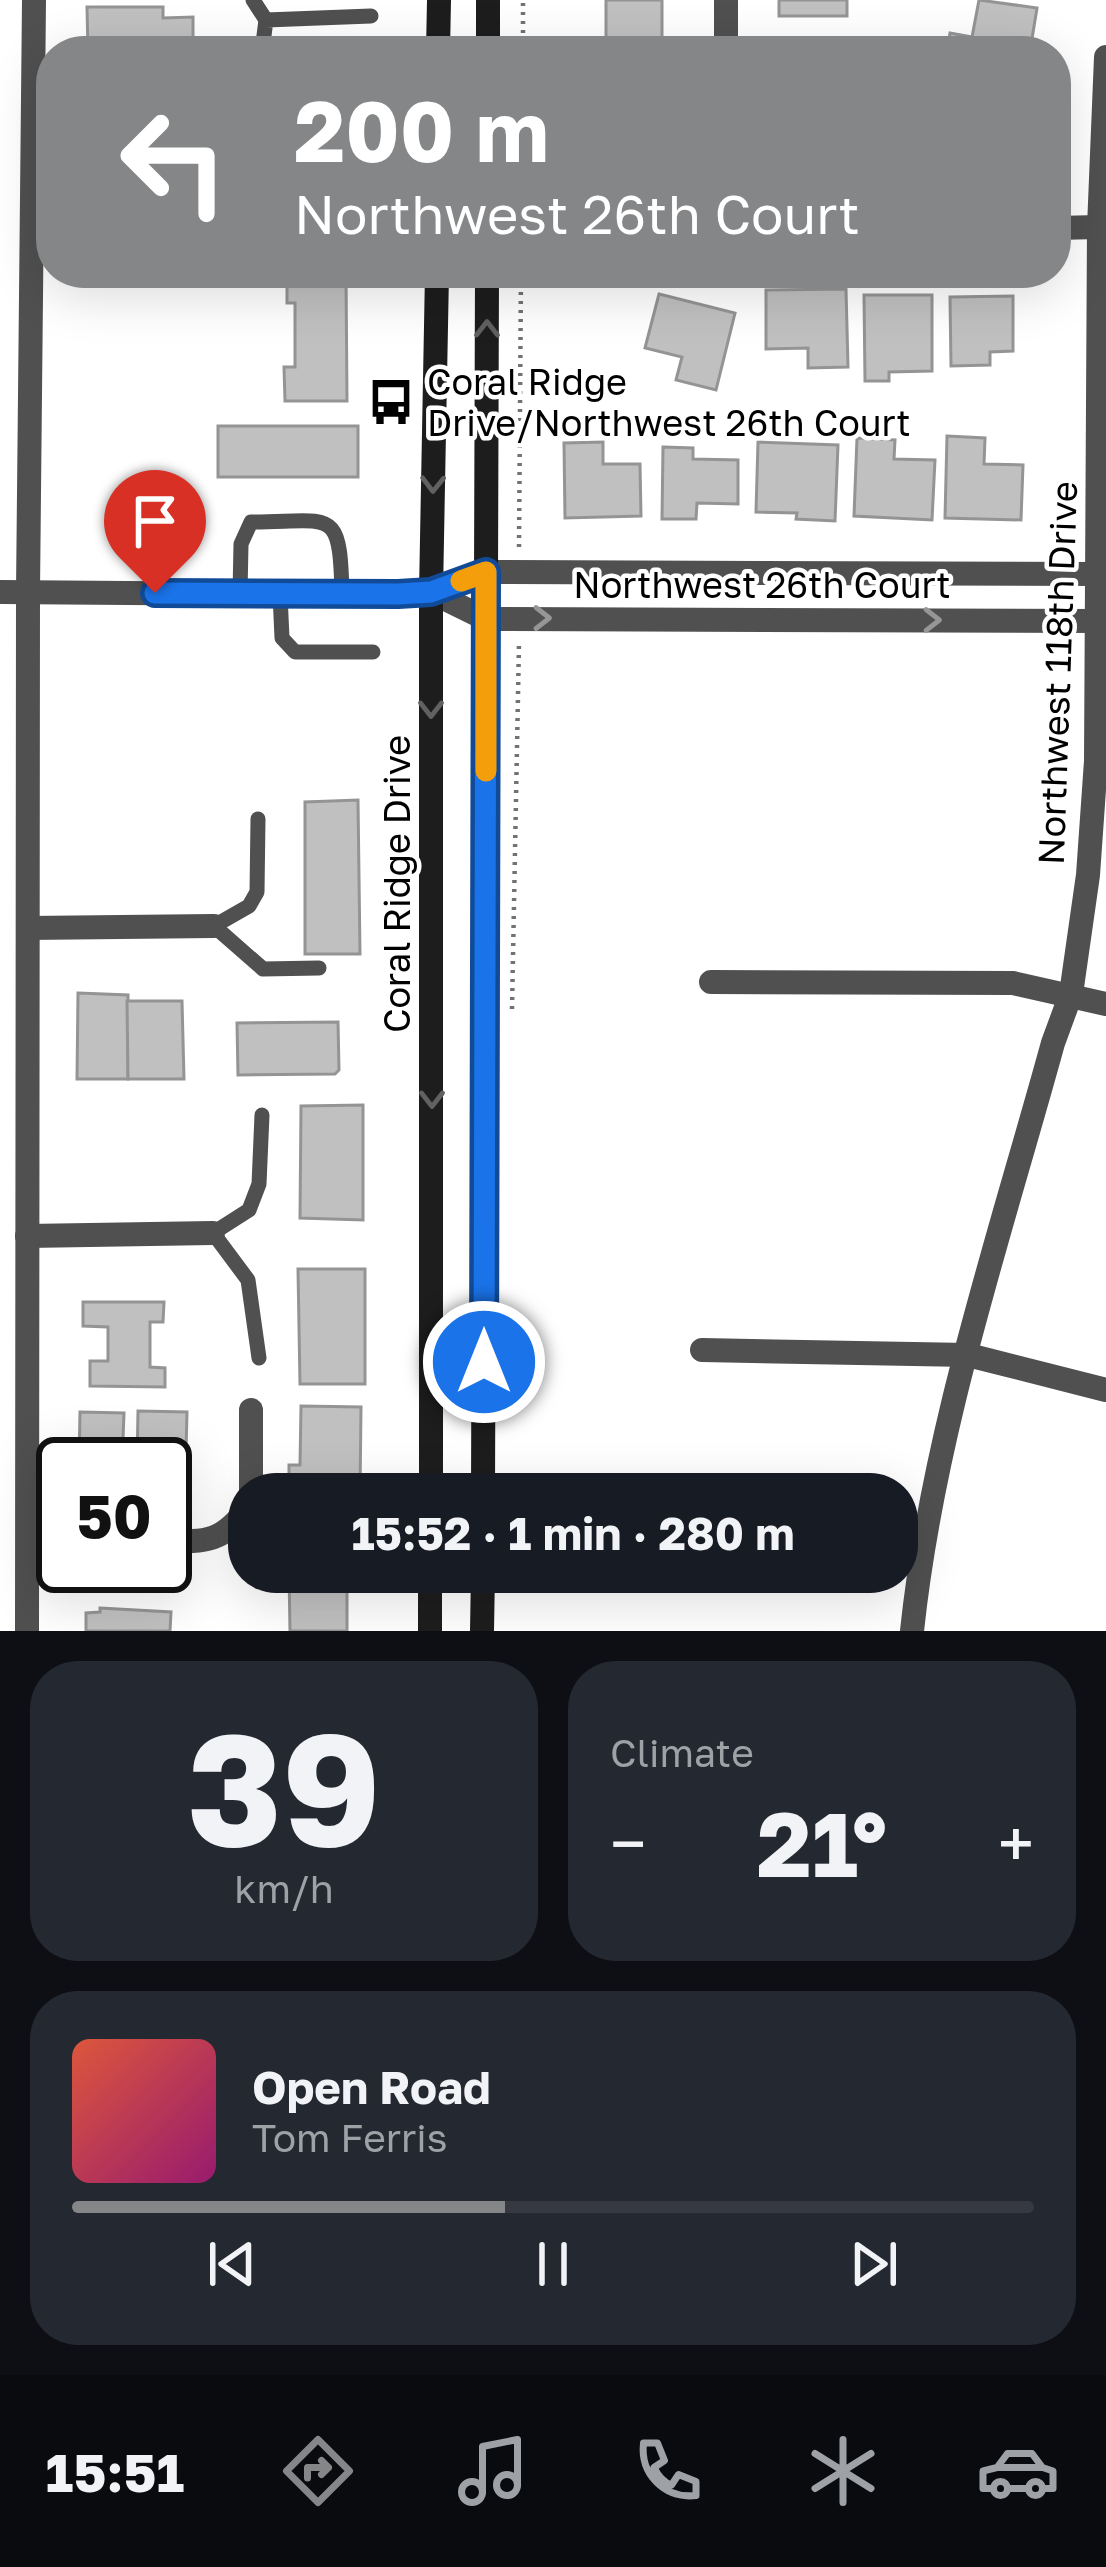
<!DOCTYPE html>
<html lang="en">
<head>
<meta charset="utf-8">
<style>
  :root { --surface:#171b24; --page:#242831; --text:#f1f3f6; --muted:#9ea1a6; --line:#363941; --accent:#858687 }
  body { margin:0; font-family:"Golos Text",sans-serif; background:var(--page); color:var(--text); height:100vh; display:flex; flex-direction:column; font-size:45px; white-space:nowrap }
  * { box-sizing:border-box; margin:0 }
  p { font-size:39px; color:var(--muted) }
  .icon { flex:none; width:66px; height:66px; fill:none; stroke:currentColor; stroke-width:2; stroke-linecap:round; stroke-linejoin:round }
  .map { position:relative; height:1631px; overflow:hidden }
  .details { display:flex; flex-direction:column; gap:30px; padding:30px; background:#0d0f14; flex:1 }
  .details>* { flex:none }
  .guide { position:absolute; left:36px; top:36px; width:1035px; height:252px; border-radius:48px; box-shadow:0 12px 48px #0002; background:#858687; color:#fff; overflow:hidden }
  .speed { position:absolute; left:36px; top:1437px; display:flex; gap:24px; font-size:60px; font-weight:700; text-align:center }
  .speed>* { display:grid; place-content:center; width:156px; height:156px; border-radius:50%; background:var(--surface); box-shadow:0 12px 48px #0002; line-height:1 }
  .speed .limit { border:6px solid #111; border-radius:18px; background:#fff; color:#111 }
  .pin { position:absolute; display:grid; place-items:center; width:102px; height:102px; color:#fff; margin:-123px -51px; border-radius:50% 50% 50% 0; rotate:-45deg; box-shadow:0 0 12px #0007 }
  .pin .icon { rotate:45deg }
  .me { position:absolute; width:132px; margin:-66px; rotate:0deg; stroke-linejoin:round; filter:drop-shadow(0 0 9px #0008) }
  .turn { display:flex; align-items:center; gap:42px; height:252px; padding:0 60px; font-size:54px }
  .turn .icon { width:156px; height:156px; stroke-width:2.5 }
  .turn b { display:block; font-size:84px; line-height:102px }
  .big { font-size:90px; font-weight:700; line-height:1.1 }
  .details .card { flex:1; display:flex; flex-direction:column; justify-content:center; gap:18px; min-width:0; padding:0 42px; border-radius:48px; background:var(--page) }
  .details .dial { align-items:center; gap:0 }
  .dial b { font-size:156px; line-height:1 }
  .song { display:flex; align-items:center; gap:36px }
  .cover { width:144px; height:144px; border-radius:18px; background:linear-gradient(135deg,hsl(10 70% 55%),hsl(320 70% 35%)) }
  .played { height:12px; border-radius:6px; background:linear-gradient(90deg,var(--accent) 45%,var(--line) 45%) }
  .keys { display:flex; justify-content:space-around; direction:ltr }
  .heat { display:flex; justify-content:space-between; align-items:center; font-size:66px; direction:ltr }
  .details .tiles { flex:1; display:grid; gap:30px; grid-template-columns:1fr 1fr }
  .card:last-child { grid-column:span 2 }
  .trip { position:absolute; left:228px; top:1473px; width:690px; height:120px; border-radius:48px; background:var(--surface); box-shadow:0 12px 48px #0002; font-weight:700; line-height:120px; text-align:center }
  .dock { display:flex; height:192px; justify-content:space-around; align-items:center; background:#090b0e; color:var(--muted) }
  .dock .icon { width:84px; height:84px }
  .dock .selected { color:var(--accent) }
  .dock b { font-size:54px; color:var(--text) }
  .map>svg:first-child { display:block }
  .building { fill:#c0c0c0; stroke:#949494; stroke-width:3 }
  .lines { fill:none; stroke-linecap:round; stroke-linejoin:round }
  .path { stroke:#727272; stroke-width:4.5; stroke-dasharray:3 6; stroke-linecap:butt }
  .service { stroke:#505050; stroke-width:15 }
  .minor { stroke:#505050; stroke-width:24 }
  .secondary { stroke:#1d1d1d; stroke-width:24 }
  .oneway { stroke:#616161 }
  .oneway2 { stroke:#969696 }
  .route-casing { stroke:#114b97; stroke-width:30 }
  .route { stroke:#1a73e8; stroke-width:21 }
  .slow { stroke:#f59e0b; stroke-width:21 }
  .labels { text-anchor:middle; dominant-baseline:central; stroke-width:9; stroke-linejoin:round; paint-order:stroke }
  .poi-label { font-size:36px; fill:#000; stroke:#fff; text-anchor:start }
  .street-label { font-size:36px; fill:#000; stroke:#fff }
</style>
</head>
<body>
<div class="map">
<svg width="1106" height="1631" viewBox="0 0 1106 1631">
  <rect width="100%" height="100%" fill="#fff"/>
  <g class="building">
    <polygon points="606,0 662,0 662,51 584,51 584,41 606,41"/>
    <rect x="779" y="0" width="68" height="16"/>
    <polygon points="979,0 1037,8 1030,51 947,51 950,33 972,37"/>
    <polygon points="87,7 163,7 163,18 193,17 193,51 88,51"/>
    <rect x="840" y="42" width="42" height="9"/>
    <polygon points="287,273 346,273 347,401 285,401 284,367 295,367 295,303 287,303"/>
    <polygon points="846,289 848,367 808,368 808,348 766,349 766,290"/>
    <polygon points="659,294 735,313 716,390 676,380 682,357 645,348"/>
    <polygon points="864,295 932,295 932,371 889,372 889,381 865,381"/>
    <polygon points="1013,296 1013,351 990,352 990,365 951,366 950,297"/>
    <rect x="218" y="426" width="140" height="51"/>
    <polygon points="947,436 985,438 984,464 1023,465 1021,520 945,518"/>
    <polygon points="857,438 895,440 894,459 935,460 932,520 854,516"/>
    <polygon points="603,442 603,464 640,464 641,516 565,518 564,443"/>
    <polygon points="758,442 838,445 835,521 796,519 797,513 756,512"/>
    <polygon points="663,447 693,448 693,459 738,460 738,504 697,503 696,519 662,519"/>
    <polygon points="358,800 360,954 305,954 305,802"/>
    <polygon points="78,993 128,995 128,1079 77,1079"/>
    <polygon points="127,1001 182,1001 184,1079 128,1079"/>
    <polygon points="338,1022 339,1070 335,1074 238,1075 237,1023"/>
    <polygon points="363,1105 363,1220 300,1218 301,1106"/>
    <polygon points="298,1269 365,1269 365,1384 300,1384"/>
    <polygon points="83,1302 164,1302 163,1322 150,1322 150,1367 165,1368 165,1387 90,1386 90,1361 108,1361 108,1327 83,1326"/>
    <polygon points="301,1406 361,1407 360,1494 300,1494 300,1479 289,1478 289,1465 300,1465"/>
    <polygon points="138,1411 187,1412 185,1489 165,1488 165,1464 137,1464"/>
    <polygon points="80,1412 124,1413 122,1464 79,1464"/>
    <polygon points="289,1572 347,1572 347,1631 290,1631"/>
    <polygon points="100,1608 171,1612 170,1631 86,1631 86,1613 100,1612"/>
  </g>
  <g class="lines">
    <g class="path">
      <polyline points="523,51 523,0"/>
      <polyline points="519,547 521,273"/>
      <polyline points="512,1009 519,643"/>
    </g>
    <g class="service">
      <polyline points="253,0 266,20"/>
      <polyline points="262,51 266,20 371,16"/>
      <path d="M240,594L241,544L251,522C333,522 340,505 342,595"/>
      <polyline points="280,594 282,638 295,652 373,652"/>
      <polyline points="258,819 257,892 249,906 214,926 263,969 319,968"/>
      <polyline points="259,1358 248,1280 213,1233 249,1210 259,1184 262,1115"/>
    </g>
    <g class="minor">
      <polyline points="726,0 726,51"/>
      <polyline points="1056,228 1099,227"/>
      <polyline points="0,592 378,595 431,592 486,572 1100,574"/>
      <polyline points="431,592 486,619 1100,621"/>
      <polyline points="28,928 214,926"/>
      <polyline points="711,982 1013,983 1106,1004"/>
      <polyline points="27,1236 213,1233"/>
      <polyline points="702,1350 968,1355 1106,1390"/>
      <polyline points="251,1494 251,1410"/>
      <polyline points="28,1541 63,1541"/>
      <path d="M165,1541C208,1542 222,1542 249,1507"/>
      <polyline points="27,1631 28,592 34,0"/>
      <path d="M912,1631C933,1432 1000,1236 1053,1043L1071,994L1088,875L1096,761L1099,227L1106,57"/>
    </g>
    <g class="secondary">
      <polyline points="438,51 439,0"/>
      <polyline points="488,51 488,0"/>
      <polyline points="431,1494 431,592 437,273"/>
      <polyline points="483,1494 487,273"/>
      <polyline points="430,1631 430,1572"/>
      <polyline points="482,1631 483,1572"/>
    </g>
  </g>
  <defs><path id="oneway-chevron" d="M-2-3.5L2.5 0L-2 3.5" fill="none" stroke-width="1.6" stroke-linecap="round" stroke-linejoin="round" transform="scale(3)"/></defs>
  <g class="oneway">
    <use href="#oneway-chevron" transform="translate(487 329) rotate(-90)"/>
    <use href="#oneway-chevron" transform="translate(433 484) rotate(91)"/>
    <use href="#oneway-chevron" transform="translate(431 709) rotate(90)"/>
    <use href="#oneway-chevron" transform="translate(432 1099) rotate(90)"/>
  </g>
  <g class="oneway2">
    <use href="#oneway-chevron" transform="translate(542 618)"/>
    <use href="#oneway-chevron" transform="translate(932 620)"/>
  </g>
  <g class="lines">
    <defs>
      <polyline id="route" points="155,593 398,594 431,592 486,572 484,1362"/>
    </defs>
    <use href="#route" class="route-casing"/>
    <use href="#route" class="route"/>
    <polyline class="slow" points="461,581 486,572 486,771"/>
  </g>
  <defs>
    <symbol id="bus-bare" viewBox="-9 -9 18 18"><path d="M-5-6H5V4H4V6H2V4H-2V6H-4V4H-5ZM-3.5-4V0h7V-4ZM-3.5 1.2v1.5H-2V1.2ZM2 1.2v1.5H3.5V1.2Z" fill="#000" stroke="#fff" stroke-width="2.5" paint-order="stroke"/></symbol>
  </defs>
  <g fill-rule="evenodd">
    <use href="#bus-bare" x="358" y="369" width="66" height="66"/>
  </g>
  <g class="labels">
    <g class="poi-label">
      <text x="427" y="381">Coral Ridge<tspan x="427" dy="41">Drive/Northwest 26th Court</tspan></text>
    </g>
    <g class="street-label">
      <text x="762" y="584">Northwest 26th Court</text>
      <text transform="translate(1057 673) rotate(-88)">Northwest 118th Drive</text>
      <text transform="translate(396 884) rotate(-90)">Coral Ridge Drive</text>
    </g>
  </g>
</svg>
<div class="speed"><div class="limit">50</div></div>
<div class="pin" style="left:155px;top:593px;background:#d93025"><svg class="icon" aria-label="arrive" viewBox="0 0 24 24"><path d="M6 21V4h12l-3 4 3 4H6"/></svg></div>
<svg class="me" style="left:484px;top:1362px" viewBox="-20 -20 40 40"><circle r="17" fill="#1a73e8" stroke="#fff" stroke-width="3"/><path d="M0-11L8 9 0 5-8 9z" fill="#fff"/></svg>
<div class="trip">15:52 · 1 min · 280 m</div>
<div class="guide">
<div class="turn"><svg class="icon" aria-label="left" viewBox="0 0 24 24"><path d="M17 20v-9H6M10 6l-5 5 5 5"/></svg><div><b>200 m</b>Northwest 26th Court</div></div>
</div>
</div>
<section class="details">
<div class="tiles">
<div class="card dial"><b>39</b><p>km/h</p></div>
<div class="card"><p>Climate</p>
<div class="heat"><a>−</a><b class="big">21°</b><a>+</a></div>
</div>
<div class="card">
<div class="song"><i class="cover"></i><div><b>Open Road</b><p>Tom Ferris</p></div></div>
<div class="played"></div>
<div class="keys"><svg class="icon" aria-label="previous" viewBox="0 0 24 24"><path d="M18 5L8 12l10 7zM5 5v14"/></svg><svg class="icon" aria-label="pause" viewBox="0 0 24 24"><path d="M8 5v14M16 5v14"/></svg><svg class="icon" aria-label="next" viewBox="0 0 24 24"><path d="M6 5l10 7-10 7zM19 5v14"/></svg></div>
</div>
</div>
</section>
<nav class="dock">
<b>15:51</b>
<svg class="icon selected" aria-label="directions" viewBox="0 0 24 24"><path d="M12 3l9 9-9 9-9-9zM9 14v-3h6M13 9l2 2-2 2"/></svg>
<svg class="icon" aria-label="music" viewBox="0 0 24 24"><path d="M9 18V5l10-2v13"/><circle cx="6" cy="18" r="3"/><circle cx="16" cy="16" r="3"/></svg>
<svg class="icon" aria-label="phone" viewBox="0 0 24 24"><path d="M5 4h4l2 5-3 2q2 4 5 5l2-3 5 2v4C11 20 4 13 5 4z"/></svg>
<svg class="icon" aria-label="climate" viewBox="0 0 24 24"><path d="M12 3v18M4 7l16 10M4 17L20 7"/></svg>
<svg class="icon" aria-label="car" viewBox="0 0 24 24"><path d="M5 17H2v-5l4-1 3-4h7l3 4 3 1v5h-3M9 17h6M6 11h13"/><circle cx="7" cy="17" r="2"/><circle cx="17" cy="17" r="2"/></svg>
</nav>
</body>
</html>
